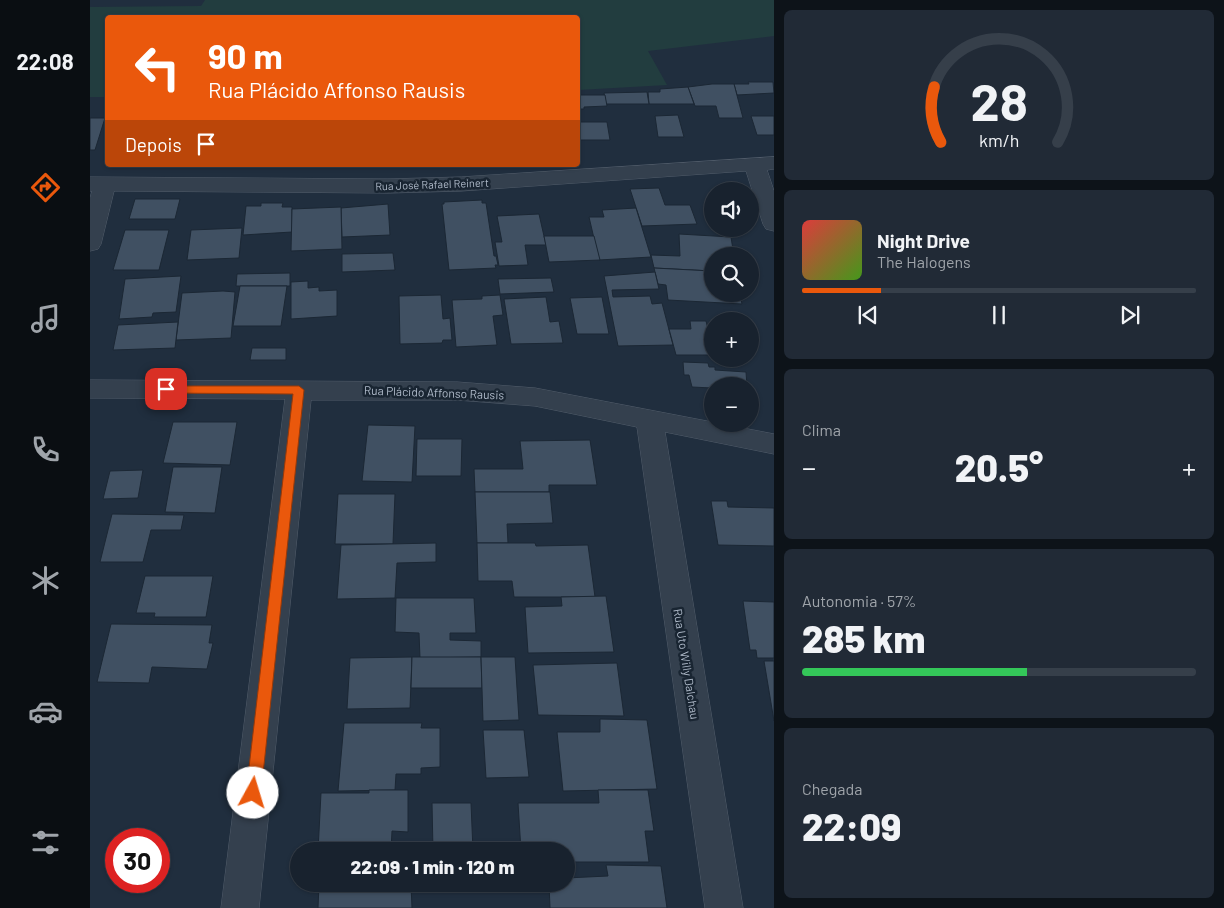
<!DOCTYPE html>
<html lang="pt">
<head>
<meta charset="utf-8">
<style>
  :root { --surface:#18222e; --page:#212a36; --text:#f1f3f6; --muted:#9fa4aa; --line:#363f4a; --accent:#ea580c }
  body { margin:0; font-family:Barlow,sans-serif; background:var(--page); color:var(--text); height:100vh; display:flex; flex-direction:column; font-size:19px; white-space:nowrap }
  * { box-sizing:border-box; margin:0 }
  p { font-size:16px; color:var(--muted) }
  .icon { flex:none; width:28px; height:28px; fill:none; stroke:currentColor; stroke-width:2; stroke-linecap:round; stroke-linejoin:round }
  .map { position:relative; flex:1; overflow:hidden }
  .side { display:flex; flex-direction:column; gap:10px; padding:10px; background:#0d1319; width:450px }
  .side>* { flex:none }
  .guide { position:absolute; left:15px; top:15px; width:475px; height:152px; border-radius:5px; box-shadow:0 1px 4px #0004,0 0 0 1px var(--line); background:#ea580c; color:#fff; overflow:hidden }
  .fabs { position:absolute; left:614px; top:182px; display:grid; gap:10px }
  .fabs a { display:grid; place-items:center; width:55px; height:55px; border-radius:50%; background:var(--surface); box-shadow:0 1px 4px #0004,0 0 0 1px var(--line); font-size:25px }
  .speed { position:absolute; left:15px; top:828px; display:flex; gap:10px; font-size:25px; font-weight:700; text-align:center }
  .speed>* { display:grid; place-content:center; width:65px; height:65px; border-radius:50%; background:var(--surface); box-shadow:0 1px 4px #0004,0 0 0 1px var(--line); line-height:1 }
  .speed .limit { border:8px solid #d22; background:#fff; color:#111 }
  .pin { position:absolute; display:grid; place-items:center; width:42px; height:42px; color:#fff; margin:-21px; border-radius:10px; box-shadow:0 2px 8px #0006 }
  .me { position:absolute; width:55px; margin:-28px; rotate:6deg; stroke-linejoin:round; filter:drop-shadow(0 0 4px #0008) }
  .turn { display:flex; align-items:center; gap:18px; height:105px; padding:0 20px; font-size:22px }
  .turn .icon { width:65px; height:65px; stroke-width:2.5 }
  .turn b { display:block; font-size:35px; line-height:42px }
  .then { display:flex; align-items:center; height:48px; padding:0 20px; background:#0003; gap:10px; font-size:19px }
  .big { font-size:38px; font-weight:800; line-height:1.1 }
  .side .widget { flex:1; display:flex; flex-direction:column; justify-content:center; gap:8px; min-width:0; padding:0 18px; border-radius:8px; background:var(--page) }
  .side .dial { align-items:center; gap:0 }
  .dial svg { height:130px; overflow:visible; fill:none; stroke:var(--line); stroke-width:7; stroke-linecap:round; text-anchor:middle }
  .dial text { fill:var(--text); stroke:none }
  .song { display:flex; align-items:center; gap:15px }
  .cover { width:60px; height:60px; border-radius:8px; background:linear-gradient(135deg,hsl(0 70% 55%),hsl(100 70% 35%)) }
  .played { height:5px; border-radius:2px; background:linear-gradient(90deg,var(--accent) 20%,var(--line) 20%) }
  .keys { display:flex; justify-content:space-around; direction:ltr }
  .heat { display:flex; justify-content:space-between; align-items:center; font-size:28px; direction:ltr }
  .charge { height:8px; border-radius:4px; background:linear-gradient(90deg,#34c759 57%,var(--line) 0) }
  .trip { position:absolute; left:200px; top:842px; width:285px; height:50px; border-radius:25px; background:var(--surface); box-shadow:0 1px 4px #0004,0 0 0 1px var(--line); font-weight:800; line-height:50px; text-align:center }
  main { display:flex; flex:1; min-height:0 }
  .tabs { display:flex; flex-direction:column; width:90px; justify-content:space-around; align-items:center; background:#0a0e12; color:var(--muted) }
  .tabs .icon { width:35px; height:35px }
  .tabs .current { color:var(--accent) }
  .tabs b { font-size:22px; color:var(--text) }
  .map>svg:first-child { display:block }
  .green { fill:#223d3f }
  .building { fill:#405062; stroke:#1b2734 }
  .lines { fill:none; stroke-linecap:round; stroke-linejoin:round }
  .minor-casing { stroke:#525d6b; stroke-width:1 }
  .minor { fill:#34404e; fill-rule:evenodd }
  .route { fill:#ea580c; stroke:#983908 }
  .labels { text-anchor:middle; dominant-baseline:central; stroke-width:5; stroke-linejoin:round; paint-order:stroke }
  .far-street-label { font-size:11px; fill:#afbac9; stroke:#192532 }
  .street-label { font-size:12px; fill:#afbac9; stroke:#192532 }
</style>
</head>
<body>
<main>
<nav class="tabs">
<b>22:08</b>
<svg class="icon current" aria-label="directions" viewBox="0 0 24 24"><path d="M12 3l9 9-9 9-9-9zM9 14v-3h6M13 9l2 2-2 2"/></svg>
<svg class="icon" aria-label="music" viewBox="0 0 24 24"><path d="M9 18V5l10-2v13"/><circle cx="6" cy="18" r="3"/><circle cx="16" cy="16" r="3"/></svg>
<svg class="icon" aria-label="phone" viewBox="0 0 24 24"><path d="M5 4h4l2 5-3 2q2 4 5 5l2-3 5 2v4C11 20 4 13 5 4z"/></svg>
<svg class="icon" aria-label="climate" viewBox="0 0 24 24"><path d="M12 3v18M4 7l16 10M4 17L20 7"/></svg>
<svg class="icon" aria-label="car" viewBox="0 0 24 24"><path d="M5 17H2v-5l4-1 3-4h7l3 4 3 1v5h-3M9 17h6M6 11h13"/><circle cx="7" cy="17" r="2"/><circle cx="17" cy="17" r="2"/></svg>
<svg class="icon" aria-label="filters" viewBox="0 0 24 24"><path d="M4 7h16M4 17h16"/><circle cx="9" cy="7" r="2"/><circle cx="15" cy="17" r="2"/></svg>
</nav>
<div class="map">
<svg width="684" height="908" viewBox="0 0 684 908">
  <rect width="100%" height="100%" fill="#202e3e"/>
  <polygon class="green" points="115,0 684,0 684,36 558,51 577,85 488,90 488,18 18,18 17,97 0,97 0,7 111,6"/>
  <g class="building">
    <polygon points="658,82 683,82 684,93 647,95 644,84 659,84"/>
    <polygon points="622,84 644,84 653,118 629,118 626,106 605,106 598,87"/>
    <polygon points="598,87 604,104 559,104 558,92 570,92 570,89"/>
    <polygon points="557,92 559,104 516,104 514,93"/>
    <polygon points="488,95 515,95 517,106 494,107 494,109 488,109"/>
    <polygon points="588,115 594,137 568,137 565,116"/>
    <polygon points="661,116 684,116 684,135 667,135"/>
    <polygon points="0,118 15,118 5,150 0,150"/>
    <polygon points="488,122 517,122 520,140 490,140"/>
    <polygon points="569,188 575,205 600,205 607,224 552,226 540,189"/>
    <polygon points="45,199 90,199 85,219 39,219"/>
    <polygon points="392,200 392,203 396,203 404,256 406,256 408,265 405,265 406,268 359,270 352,204 354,204 354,202"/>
    <polygon points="171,203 193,203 192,207 202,207 202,232 153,235 156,206 171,206"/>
    <polygon points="298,204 300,235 252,237 251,208"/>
    <polygon points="251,207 252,249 201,251 202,209"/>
    <polygon points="546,208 561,257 509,260 499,217 514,217 512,210"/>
    <polygon points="449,214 456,245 435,245 438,265 409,266 405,242 412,242 407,216"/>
    <polygon points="152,228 149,258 97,260 101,230"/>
    <polygon points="35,230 79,230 69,270 23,270"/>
    <polygon points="589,234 641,237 644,256 622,256 622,271 564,268 561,255 590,256"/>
    <polygon points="454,236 504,236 510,260 459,262"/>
    <polygon points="303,253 305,270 252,272 252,254"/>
    <polygon points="564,268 622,271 622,294 650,294 652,304 578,300 576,285 568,284"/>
    <polygon points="565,272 569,289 522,290 523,297 560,296 562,304 572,303 583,345 528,346 514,276"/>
    <polygon points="200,273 200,286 146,286 147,274"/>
    <polygon points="91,276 86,312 63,313 62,317 29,319 35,279"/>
    <polygon points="461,278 464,292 410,294 408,279"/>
    <polygon points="218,281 218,288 229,287 229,291 247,290 247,316 201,319 201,282"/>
    <polygon points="150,286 197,286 191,326 143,326"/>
    <polygon points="133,291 145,292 141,338 86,340 92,293"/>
    <polygon points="351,295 353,319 360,318 362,340 353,340 352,343 310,344 309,296"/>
    <polygon points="410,295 413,315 403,316 407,345 366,347 362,300 392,299 392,296"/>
    <polygon points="456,297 460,322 469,321 473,343 421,344 414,299"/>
    <polygon points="512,297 519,334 487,334 480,298"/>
    <polygon points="600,321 616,321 618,329 622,329 622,355 586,355 579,329 601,329"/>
    <polygon points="88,322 85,348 23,350 28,325"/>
    <polygon points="162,348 196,348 196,360 160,360"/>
    <polygon points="593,362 618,363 619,367 625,367 625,370 656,372 657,386 622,386 622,388 602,387 599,375 594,375"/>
    <polygon points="83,422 147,422 140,465 73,463"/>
    <polygon points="278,425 325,426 322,482 272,481"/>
    <polygon points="327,439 372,439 371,476 326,476"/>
    <polygon points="500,440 507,485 459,485 459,492 385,492 384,469 433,469 430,441"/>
    <polygon points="83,467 132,467 125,513 75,512"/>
    <polygon points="53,470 48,498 13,499 20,471"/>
    <polygon points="385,492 460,492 463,523 417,524 418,543 387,543"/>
    <polygon points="248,494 305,494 303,544 245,544"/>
    <polygon points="621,501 637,501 638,507 684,508 684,546 628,545"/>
    <polygon points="22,514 94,515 91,530 61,530 53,562 10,562"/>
    <polygon points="346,543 346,562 307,563 305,598 247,599 251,545"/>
    <polygon points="387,543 445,543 446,546 498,545 505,597 424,597 422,581 388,581"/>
    <polygon points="55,576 123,576 116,617 64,617 65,613 46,613"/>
    <polygon points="516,596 524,652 438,653 435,607 472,606 471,597"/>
    <polygon points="306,598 384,598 386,633 360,633 360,640 391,641 391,657 330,658 329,633 305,632"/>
    <polygon points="653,601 684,602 684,658 667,658 666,650 660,650"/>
    <polygon points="21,624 122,625 119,643 123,643 117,669 62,667 59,683 7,682"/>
    <polygon points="322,657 320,708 257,709 260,658"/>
    <polygon points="322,657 391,657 392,688 321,688"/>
    <polygon points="391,657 425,657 429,720 393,721"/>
    <polygon points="674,661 684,661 684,721"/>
    <polygon points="527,663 534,716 448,715 443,665"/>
    <polygon points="510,719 557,720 567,789 473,791 467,732 510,732"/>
    <polygon points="254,723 332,723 331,728 350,728 350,767 331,768 331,774 306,774 305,790 248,791"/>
    <polygon points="393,730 434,730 439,777 396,778"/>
    <polygon points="279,790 318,790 318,832 302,831 301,851 228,851 231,793 279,793"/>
    <polygon points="508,790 558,790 564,831 555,831 559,862 476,862 476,851 431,851 428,803 509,803"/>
    <polygon points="342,803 381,803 383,851 343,851"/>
    <polygon points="516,865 571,866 577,908 460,908 459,884 476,884 476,878 518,876"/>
    <polygon points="229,884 321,884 322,908 228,908"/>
  </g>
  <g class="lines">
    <defs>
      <g id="minor">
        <polygon points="684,157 684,169 677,170 684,191 684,231 676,229 673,224 656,171 371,191 298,193 24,191 11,244 8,249 0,251 0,198 2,191 0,191 0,177 298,179 371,177"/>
        <polygon points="0,380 367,382 445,388 622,422 622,424 632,424 684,434 684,454 575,432 653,908 615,908 547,427 445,406 367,400 221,400 169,908 131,908 195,399 0,398"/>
      </g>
    </defs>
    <use href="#minor" class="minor-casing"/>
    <use href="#minor" class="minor"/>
  </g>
  <polygon class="route" points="76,386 209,386 214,390 171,793 168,798 163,800 158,798 156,793 203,394 76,393 70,389"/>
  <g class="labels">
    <g class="far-street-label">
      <text transform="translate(342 184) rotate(-2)">Rua José Rafael Reinert</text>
    </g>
    <g class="street-label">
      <text transform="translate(344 392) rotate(2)">Rua Plácido Affonso Rausis</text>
      <text transform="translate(597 664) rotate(81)">Rua Uto Willy Dalchau</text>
    </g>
  </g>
</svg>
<div class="fabs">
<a><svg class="icon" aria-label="sound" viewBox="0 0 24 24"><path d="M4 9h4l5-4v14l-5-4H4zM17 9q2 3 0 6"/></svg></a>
<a><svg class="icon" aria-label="search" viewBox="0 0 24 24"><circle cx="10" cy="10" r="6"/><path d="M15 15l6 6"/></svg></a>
<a>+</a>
<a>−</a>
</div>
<div class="speed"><div class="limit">30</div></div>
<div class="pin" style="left:76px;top:389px;background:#d93025"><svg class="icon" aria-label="arrive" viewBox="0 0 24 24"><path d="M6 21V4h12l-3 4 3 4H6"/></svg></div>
<svg class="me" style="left:163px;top:793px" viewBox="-20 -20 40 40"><circle r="19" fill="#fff"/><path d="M0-13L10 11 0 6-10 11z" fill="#ea580c"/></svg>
<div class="trip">22:09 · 1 min · 120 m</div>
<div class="guide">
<div class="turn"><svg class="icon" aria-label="left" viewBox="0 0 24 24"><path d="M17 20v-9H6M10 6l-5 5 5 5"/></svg><div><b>90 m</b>Rua Plácido Affonso Rausis</div></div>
<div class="then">Depois<svg class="icon" aria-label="arrive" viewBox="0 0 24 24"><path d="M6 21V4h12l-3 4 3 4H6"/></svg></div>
</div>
</div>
<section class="side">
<div class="widget dial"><svg viewBox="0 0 100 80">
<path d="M14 69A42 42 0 1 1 86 69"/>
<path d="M14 69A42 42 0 0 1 10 35" stroke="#ea580c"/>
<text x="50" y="56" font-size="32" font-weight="700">28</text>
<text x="50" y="72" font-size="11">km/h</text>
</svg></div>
<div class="widget">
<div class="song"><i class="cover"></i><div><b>Night Drive</b><p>The Halogens</p></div></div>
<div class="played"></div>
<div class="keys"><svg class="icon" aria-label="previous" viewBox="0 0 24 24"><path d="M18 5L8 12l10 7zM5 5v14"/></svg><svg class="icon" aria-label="pause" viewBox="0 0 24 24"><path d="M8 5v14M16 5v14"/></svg><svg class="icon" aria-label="next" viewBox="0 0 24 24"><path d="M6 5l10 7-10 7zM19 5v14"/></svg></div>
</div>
<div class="widget"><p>Clima</p>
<div class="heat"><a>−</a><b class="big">20.5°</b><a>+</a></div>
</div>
<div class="widget"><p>Autonomia · 57%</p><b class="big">285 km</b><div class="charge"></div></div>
<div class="widget"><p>Chegada</p><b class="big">22:09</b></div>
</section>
</main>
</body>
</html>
